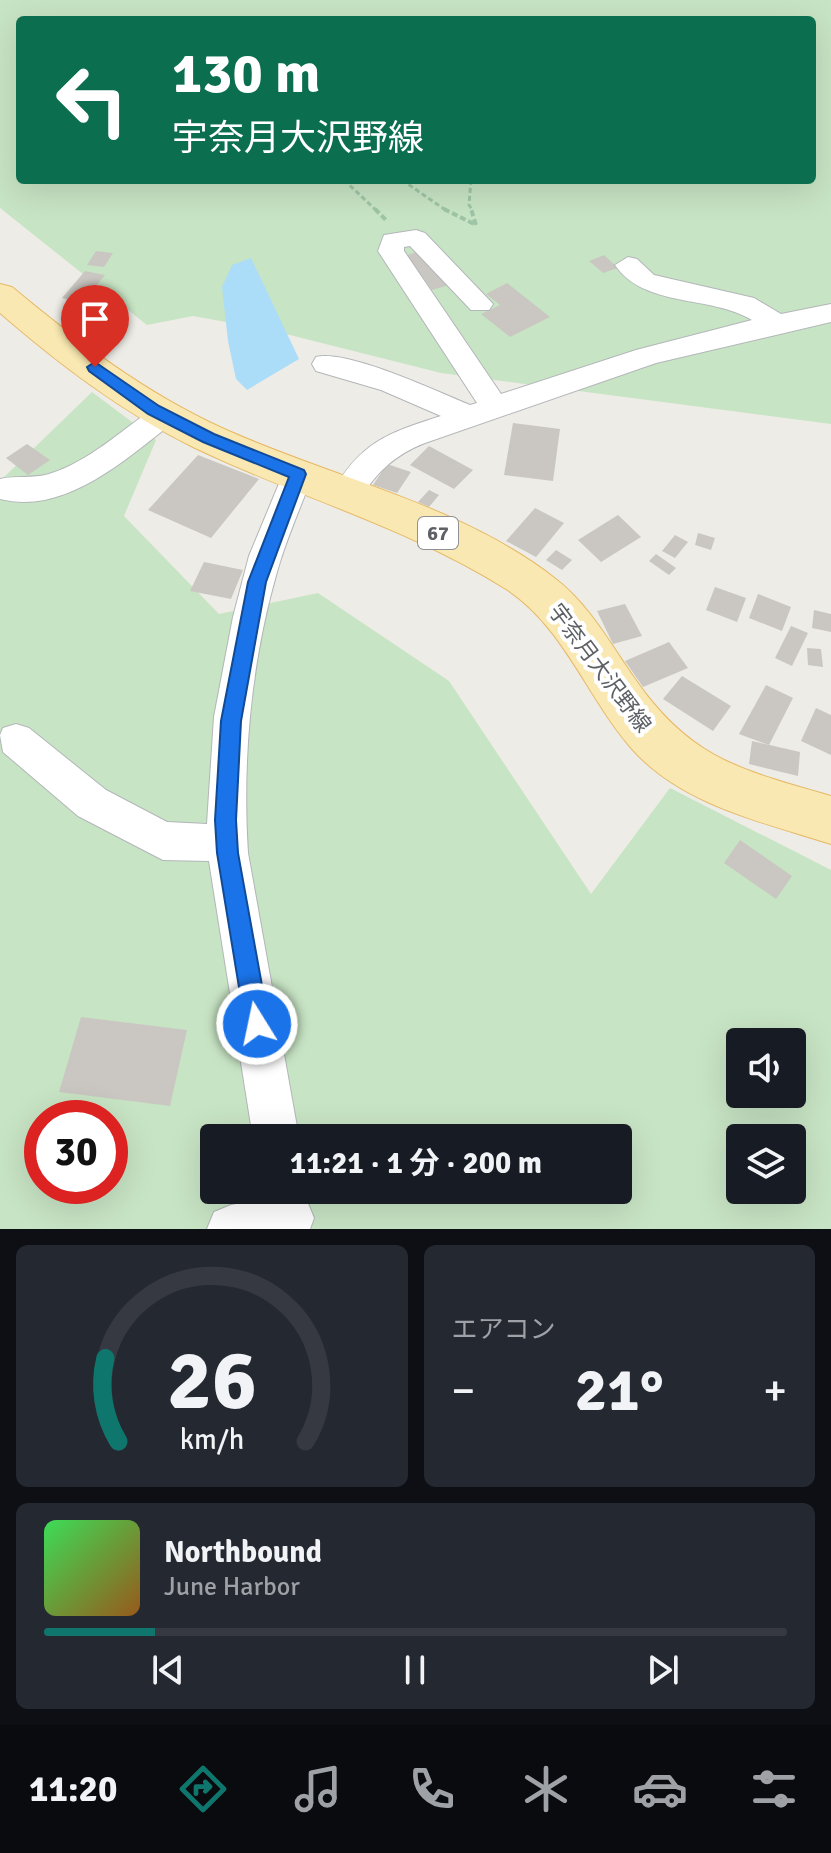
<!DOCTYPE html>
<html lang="ja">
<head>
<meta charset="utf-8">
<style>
  :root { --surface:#171b24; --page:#242831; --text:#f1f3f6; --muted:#9ea1a6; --line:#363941; --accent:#0f766e }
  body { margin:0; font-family:Signika,"Noto Sans JP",sans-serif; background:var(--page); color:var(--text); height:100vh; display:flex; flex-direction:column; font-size:30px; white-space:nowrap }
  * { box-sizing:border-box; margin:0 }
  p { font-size:26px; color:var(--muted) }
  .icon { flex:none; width:44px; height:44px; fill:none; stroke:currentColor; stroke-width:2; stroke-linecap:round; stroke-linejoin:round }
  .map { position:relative; height:1229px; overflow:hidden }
  .panel { display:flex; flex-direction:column; gap:16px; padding:16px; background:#0d0f14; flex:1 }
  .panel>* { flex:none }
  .top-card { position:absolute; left:16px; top:16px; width:800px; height:168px; border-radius:8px; box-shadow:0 8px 32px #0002; background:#0b6e4f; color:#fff; overflow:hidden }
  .tools { position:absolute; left:726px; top:1028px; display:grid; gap:16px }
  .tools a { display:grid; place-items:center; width:80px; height:80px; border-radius:8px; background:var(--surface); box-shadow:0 8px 32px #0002; font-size:40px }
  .speed { position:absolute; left:24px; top:1100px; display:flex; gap:16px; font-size:40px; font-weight:700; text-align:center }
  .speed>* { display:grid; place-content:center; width:104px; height:104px; border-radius:50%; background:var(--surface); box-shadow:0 8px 32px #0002; line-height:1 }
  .speed .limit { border:12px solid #d22; background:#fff; color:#111 }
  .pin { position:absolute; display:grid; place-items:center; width:68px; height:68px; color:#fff; margin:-82px -34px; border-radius:50% 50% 50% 0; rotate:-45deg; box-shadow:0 0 8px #0007 }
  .pin .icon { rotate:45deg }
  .me { position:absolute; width:88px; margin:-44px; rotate:350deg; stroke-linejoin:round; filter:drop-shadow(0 0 6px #0008) }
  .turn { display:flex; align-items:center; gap:28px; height:168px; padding:0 24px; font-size:36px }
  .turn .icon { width:104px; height:104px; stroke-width:2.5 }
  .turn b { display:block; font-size:56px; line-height:68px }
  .big { font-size:60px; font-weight:700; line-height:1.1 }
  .panel .tile { flex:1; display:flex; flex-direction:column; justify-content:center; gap:12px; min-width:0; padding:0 28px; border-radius:12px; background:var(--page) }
  .panel .dial { align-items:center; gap:0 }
  .dial svg { height:208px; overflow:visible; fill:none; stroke:var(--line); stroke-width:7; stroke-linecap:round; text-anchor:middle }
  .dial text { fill:var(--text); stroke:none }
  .song { display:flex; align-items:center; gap:24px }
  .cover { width:96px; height:96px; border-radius:12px; background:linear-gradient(135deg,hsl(130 70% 55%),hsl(30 70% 35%)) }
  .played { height:8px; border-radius:4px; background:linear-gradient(90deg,var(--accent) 15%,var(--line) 15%) }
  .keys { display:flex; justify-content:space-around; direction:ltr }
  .heat { display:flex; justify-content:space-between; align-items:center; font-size:44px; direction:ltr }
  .panel .tiles { flex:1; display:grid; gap:16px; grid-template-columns:1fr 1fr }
  .tile:last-child { grid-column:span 2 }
  .trip { position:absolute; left:200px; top:1124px; width:432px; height:80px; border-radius:8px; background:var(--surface); box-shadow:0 8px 32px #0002; font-weight:700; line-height:80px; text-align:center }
  .tabs { display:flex; height:128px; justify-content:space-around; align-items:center; background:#090b0e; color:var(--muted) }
  .tabs .icon { width:56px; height:56px }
  .tabs .current { color:var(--accent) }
  .tabs b { font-size:36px; color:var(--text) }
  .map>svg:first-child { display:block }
  .green { fill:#c7e4c4; fill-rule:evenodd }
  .water { fill:#acddf8 }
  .building { fill:#cac7c2 }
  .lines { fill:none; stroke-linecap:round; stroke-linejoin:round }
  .street-casing { stroke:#b3b6b9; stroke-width:2 }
  .primary-casing { stroke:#e6b967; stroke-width:2 }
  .path-far1 { stroke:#9ec5a6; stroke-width:3; stroke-dasharray:5 3; stroke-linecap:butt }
  .path { stroke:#9ec5a6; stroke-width:4; stroke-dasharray:6 3; stroke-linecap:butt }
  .street { fill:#fff; fill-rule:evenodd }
  .primary { fill:#f9e8b1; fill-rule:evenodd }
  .route { fill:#1a73e8; stroke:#114b97; stroke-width:2 }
  .labels { text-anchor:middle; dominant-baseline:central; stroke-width:8; stroke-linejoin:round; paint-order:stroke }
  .shield { fill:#fff; stroke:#8e9093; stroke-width:2 }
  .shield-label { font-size:20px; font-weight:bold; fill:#5d6165 }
  .street-label { font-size:22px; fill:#5d6165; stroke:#fff }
</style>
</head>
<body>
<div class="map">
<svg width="831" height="1229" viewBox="0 0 831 1229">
  <rect width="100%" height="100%" fill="#eeece6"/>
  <g class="green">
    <path d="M0,0H831V424L441,373L270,330L193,316L147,325L0,208ZM20,20H812V180H20Z"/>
    <path d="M92,392L156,440L124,516L219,614L318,593L449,681L591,894L670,788L831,870V1229H0V481ZM740,1042H792V1094H740ZM42,1118H110V1186H42ZM214,1138H618V1190H214ZM740,1138H792V1190H740Z"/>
  </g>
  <polygon class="water" points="251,258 299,359 247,390 236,379 228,341 222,287 232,265"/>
  <g class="building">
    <polygon points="423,250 449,285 432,290 407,255"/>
    <polygon points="96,251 113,253 104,267 87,265"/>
    <polygon points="604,255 618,268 603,273 589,261"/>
    <polygon points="85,271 105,275 82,303 62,298"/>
    <polygon points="507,283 550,317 510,337 481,314 500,305 486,294"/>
    <polygon points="513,423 560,429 553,481 504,475"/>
    <polygon points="27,444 50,460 28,475 6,458"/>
    <polygon points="429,446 473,470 454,489 410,465"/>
    <polygon points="198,455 259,479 211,538 148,510"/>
    <polygon points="387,464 411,472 397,493 373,485"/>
    <polygon points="429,490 439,495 429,507 418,502"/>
    <polygon points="535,508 564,523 536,557 506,541"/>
    <polygon points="618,515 641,537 601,562 578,540"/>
    <polygon points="698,533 715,538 711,550 695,545"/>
    <polygon points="675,535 688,542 675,558 662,551"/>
    <polygon points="556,550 572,560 562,570 546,560"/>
    <polygon points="656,554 676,568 669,575 649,561"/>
    <polygon points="204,562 243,570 231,599 190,591"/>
    <polygon points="715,587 746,598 737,622 706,610"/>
    <polygon points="758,594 791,607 782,631 749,618"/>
    <polygon points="625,604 642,636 613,644 597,611"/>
    <polygon points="814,610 831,614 831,632 812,628"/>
    <polygon points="791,626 808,633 792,666 775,658"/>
    <polygon points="669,642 688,668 643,687 625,661"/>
    <polygon points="807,648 821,649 823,667 808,665"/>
    <polygon points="682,676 731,706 713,731 663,699"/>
    <polygon points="766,685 793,698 769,745 739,734"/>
    <polygon points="816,708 831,715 831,755 801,741"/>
    <polygon points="752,741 800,752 798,776 749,764"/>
    <polygon points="740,840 792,876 776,899 724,863"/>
    <polygon points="81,1017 187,1030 170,1106 59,1092"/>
  </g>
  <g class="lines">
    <defs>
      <g id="street">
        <path d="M416,230L425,233L493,304L489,310H471L410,246L404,247V251L501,394L636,350L752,320C711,295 644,308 615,265L628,257L637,259L654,275L754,298L781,314L831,304V322L656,363L425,443C394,455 374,474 358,503L347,507L336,503L331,495C359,443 387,433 441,416L381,390L316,371L312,364L316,357C347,349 438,392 470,405L477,403L378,251L384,235Z"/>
        <path d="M164,405L174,408L179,415L174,422C127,458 65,516 0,499V479C16,475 33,479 49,474C88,462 121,431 154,408Z"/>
        <path d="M298,463L309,466L313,474C301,507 286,539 277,572C251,662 242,760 248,853L299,1138H253L209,861L163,860L78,816L3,752L0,735L3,728L16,724L29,728L106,790L167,822L207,824L214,717L233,617L249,556L283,474L287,466Z"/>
        <polygon points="290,1194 307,1201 314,1218 310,1229 207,1229 214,1212 231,1205"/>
      </g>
      <path id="primary" d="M0,284L12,287C77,341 145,393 222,428C332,478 461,504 557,580C590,606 611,645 635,679C691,760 742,770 831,796V844C762,822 682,805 632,749C587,698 565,628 506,589C408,527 297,497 193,447C122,412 59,364 0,313Z"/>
    </defs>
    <use href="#street" class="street-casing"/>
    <use href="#primary" class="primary-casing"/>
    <g class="path-far1">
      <polyline points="344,180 377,211"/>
      <polyline points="402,180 447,211"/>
      <polyline points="471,180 469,205 473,211"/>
    </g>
    <g class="path">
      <polyline points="375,209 386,220"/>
      <polyline points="444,209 476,225 471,209"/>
    </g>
    <use href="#street" class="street"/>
    <use href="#primary" class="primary"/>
  </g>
  <polygon class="route" points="95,362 159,406 214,434 304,470 306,474 266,582 241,721 236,820 238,853 269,1024 265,1032 257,1036 249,1032 245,1024 217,853 215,820 221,721 248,582 289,477 203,442 148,414 89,371 87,367"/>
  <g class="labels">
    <rect class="shield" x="418" y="517" width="40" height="32" rx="6"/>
    <g class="shield-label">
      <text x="438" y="533">67</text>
    </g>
    <g class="street-label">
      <text transform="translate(600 668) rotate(53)">宇奈月大沢野線</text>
    </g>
  </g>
</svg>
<div class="tools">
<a><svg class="icon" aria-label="sound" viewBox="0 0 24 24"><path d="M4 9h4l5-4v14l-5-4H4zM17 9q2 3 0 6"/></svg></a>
<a><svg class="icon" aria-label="layers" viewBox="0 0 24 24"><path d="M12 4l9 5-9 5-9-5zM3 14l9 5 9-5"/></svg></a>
</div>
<div class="speed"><div class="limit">30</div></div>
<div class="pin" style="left:95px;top:367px;background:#d93025"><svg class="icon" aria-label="arrive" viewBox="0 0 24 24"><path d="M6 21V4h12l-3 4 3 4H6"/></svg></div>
<svg class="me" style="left:257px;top:1024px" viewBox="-20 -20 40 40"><circle r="17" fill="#1a73e8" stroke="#fff" stroke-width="3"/><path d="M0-11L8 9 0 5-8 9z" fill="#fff"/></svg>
<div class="trip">11:21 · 1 分 · 200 m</div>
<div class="top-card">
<div class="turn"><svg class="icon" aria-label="left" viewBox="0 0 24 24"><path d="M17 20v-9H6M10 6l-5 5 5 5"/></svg><div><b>130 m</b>宇奈月大沢野線</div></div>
</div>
</div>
<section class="panel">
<div class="tiles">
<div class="tile dial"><svg viewBox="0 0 100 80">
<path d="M14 69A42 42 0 1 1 86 69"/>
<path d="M14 69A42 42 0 0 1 9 37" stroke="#0f766e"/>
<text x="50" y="56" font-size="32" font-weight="700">26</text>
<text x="50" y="72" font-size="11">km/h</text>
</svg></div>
<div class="tile"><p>エアコン</p>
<div class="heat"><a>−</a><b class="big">21°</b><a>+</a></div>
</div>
<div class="tile">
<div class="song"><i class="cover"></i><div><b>Northbound</b><p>June Harbor</p></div></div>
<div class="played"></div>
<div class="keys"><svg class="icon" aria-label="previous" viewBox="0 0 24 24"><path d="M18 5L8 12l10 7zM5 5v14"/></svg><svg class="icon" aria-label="pause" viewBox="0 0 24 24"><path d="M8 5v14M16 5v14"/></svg><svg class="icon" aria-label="next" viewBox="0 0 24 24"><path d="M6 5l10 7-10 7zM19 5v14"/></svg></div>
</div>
</div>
</section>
<nav class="tabs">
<b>11:20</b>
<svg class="icon current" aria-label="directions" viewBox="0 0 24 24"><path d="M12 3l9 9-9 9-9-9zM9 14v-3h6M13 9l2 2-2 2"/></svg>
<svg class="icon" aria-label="music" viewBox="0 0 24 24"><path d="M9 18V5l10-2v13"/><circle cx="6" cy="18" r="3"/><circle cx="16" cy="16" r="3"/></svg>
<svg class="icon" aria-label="phone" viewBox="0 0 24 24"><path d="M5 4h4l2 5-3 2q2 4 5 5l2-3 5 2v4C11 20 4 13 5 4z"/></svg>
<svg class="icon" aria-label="climate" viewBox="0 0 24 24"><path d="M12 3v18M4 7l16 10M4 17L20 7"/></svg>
<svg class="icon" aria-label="car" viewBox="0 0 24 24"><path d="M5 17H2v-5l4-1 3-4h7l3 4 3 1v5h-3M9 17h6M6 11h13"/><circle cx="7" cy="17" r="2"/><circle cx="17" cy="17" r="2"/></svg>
<svg class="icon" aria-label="filters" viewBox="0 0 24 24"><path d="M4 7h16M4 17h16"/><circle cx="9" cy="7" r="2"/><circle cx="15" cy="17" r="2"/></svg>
</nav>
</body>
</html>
